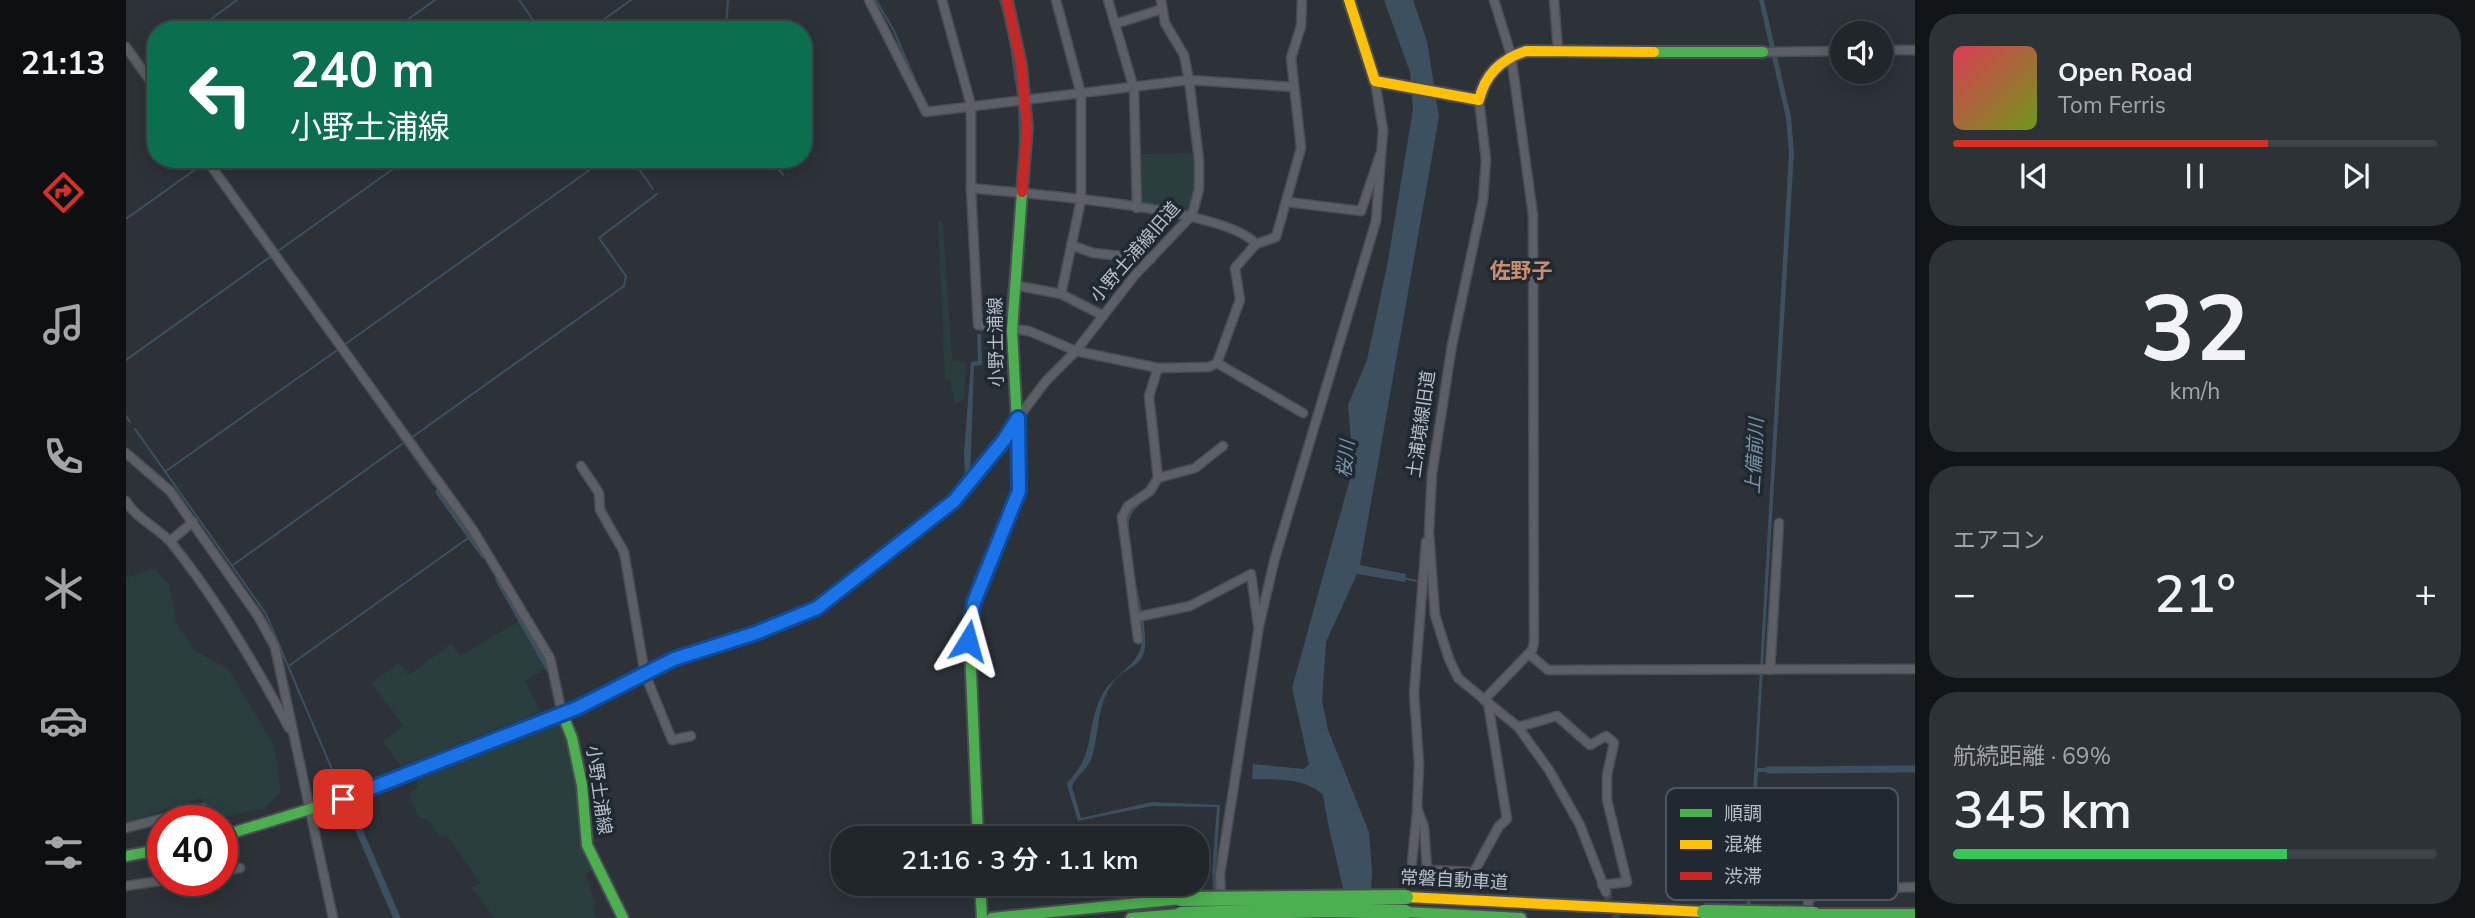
<!DOCTYPE html>
<html lang="ja">
<head>
<meta charset="utf-8">
<style>
  :root { --surface:#21262a; --page:#2d3236; --text:#f1f3f6; --muted:#a2a5a8; --line:#3e4347; --accent:#d93025 }
  body { margin:0; font-family:"Nunito Sans","Noto Sans JP",sans-serif; background:var(--page); color:var(--text); height:100vh; display:flex; flex-direction:column; font-size:26px; white-space:nowrap }
  * { box-sizing:border-box; margin:0 }
  p { font-size:23px; color:var(--muted) }
  .icon { flex:none; width:38px; height:38px; fill:none; stroke:currentColor; stroke-width:2; stroke-linecap:round; stroke-linejoin:round }
  .map { position:relative; flex:1; overflow:hidden }
  .drawer { display:flex; flex-direction:column; gap:14px; padding:14px; background:#121517; width:560px }
  .drawer>* { flex:none }
  .banner { position:absolute; left:21px; top:21px; width:665px; height:147px; border-radius:28px; box-shadow:0 4px 18px #0003,0 0 0 2px var(--line); background:#0b6e4f; color:#fff; overflow:hidden }
  .tools { position:absolute; left:1704px; top:21px; display:grid; gap:14px }
  .tools a { display:grid; place-items:center; width:63px; height:63px; border-radius:50%; background:var(--surface); box-shadow:0 4px 18px #0003,0 0 0 2px var(--line); font-size:35px }
  .speed { position:absolute; left:21px; top:805px; display:flex; gap:14px; font-size:35px; font-weight:700; text-align:center }
  .speed>* { display:grid; place-content:center; width:91px; height:91px; border-radius:50%; background:var(--surface); box-shadow:0 4px 18px #0003,0 0 0 2px var(--line); line-height:1 }
  .speed .limit { border:10px solid #d22; background:#fff; color:#111 }
  .pin { position:absolute; display:grid; place-items:center; width:60px; height:60px; color:#fff; margin:-30px; border-radius:14px; box-shadow:0 4px 10px #0006 }
  .me { position:absolute; width:77px; margin:-38px; rotate:8deg; stroke-linejoin:round; filter:drop-shadow(0 0 5px #0008) }
  .turn { display:flex; align-items:center; gap:24px; height:147px; padding:0 28px; font-size:32px }
  .turn .icon { width:91px; height:91px; stroke-width:2.5 }
  .turn b { display:block; font-size:49px; line-height:60px }
  .big { font-size:52px; font-weight:600; line-height:1.1 }
  .drawer .card { flex:1; display:flex; flex-direction:column; justify-content:center; gap:10px; min-width:0; padding:0 24px; border-radius:28px; background:var(--page) }
  .drawer .dial { align-items:center; gap:0 }
  .dial b { font-size:91px; line-height:1 }
  .song { display:flex; align-items:center; gap:21px }
  .cover { width:84px; height:84px; border-radius:10px; background:linear-gradient(135deg,hsl(350 70% 55%),hsl(80 70% 35%)) }
  .played { height:7px; border-radius:4px; background:linear-gradient(90deg,var(--accent) 65%,var(--line) 65%) }
  .keys { display:flex; justify-content:space-around; direction:ltr }
  .heat { display:flex; justify-content:space-between; align-items:center; font-size:38px; direction:ltr }
  .charge { height:10px; border-radius:5px; background:linear-gradient(90deg,#34c759 69%,var(--line) 0) }
  .trip { position:absolute; left:705px; top:826px; width:378px; height:70px; border-radius:28px; background:var(--surface); box-shadow:0 4px 18px #0003,0 0 0 2px var(--line); font-weight:600; line-height:70px; text-align:center }
  main { display:flex; flex:1; min-height:0 }
  .dock { display:flex; flex-direction:column; width:126px; justify-content:space-around; align-items:center; background:#0d0f11; color:var(--muted) }
  .dock .icon { width:49px; height:49px }
  .dock .on { color:var(--accent) }
  .dock b { font-size:32px; color:var(--text) }
  .map>svg:first-child { display:block }
  .green { fill:#2a3e3e }
  .water { fill:#3c5060 }
  .lines { fill:none; stroke-linecap:round; stroke-linejoin:round }
  .stream { stroke:#3c5060; stroke-width:2 }
  .canal { stroke:#3c5060; stroke-width:7 }
  .street-tunnel { stroke:#41474e; stroke-width:8; stroke-dasharray:8 4; stroke-linecap:butt }
  .street-casing { stroke:#4a4e53; stroke-width:11 }
  .fast-casing { stroke:#4a4e53; stroke-width:14 }
  .slow-casing { stroke:#4a4e53; stroke-width:14 }
  .jam-casing { stroke:#4a4e53; stroke-width:14 }
  .street { stroke:#5c6066; stroke-width:8 }
  .fast { stroke:#4caf50; stroke-width:10 }
  .slow { stroke:#ffc107; stroke-width:10 }
  .jam { stroke:#c62828; stroke-width:10 }
  .fast-bridge-casing { stroke:#494e53; stroke-width:18; stroke-linecap:butt }
  .fast-bridge { stroke:#4caf50; stroke-width:14 }
  .route-casing { stroke:#114b97; stroke-width:18 }
  .route { stroke:#1a73e8; stroke-width:12 }
  .labels { text-anchor:middle; dominant-baseline:central; stroke-width:7; stroke-linejoin:round; paint-order:stroke }
  .street-label { font-size:18px; fill:#b7bfc8; stroke:#202932 }
  .water-label { font-size:19px; font-style:italic; fill:#7a94a8; stroke:#202932 }
  .quarter-label { font-size:21px; font-weight:bold; fill:#cb8c6f; stroke:#202932 }
  .key { fill:#202932; stroke:#4d565f; stroke-width:2 }
  .key-label { font-size:19px; fill:#b7bfc8 }
</style>
</head>
<body>
<main>
<nav class="dock">
<b>21:13</b>
<svg class="icon on" aria-label="directions" viewBox="0 0 24 24"><path d="M12 3l9 9-9 9-9-9zM9 14v-3h6M13 9l2 2-2 2"/></svg>
<svg class="icon" aria-label="music" viewBox="0 0 24 24"><path d="M9 18V5l10-2v13"/><circle cx="6" cy="18" r="3"/><circle cx="16" cy="16" r="3"/></svg>
<svg class="icon" aria-label="phone" viewBox="0 0 24 24"><path d="M5 4h4l2 5-3 2q2 4 5 5l2-3 5 2v4C11 20 4 13 5 4z"/></svg>
<svg class="icon" aria-label="climate" viewBox="0 0 24 24"><path d="M12 3v18M4 7l16 10M4 17L20 7"/></svg>
<svg class="icon" aria-label="car" viewBox="0 0 24 24"><path d="M5 17H2v-5l4-1 3-4h7l3 4 3 1v5h-3M9 17h6M6 11h13"/><circle cx="7" cy="17" r="2"/><circle cx="17" cy="17" r="2"/></svg>
<svg class="icon" aria-label="filters" viewBox="0 0 24 24"><path d="M4 7h16M4 17h16"/><circle cx="9" cy="7" r="2"/><circle cx="15" cy="17" r="2"/></svg>
</nav>
<div class="map">
<svg width="1789" height="918" viewBox="0 0 1789 918">
  <rect width="100%" height="100%" fill="#2c3238"/>
  <g class="green">
    <polygon points="1071,153 1071,189 1065,213 1013,207 1013,154"/>
    <polygon points="817,221 826,360 840,363 838,399 829,404 824,379 819,379 812,222"/>
    <polygon points="28,568 43,584 50,622 68,650 103,670 148,745 155,792 139,808 93,818 74,798 0,823 0,578"/>
    <polygon points="393,621 418,663 419,669 399,681 414,712 275,766 256,741 278,726 245,683 273,663 283,675 325,644 334,656"/>
    <path d="M434,722C460,771 443,829 469,869L459,875L470,904L467,909L471,918H368L346,888L354,883L320,834L314,837L301,819L293,817L283,795L291,788L292,780Z"/>
  </g>
  <g class="water">
    <path d="M1258,0H1287L1301,41L1313,117L1234,565L1280,574L1279,582L1231,574L1200,642L1196,700L1202,730L1243,832L1246,872L1244,918H1223C1216,876 1203,837 1197,795C1177,777 1152,780 1126,779L1127,764L1178,769L1183,764L1166,688L1227,468L1222,405L1241,360L1262,261L1287,109L1284,72Z"/>
    <polygon points="1633,0 1638,0 1665,117 1668,152 1631,768 1642,768 1643,772 1632,772 1624,918 1620,918 1663,152 1660,118"/>
    <polygon points="851,334 855,334 856,365 848,366 844,480 839,480 838,453 845,362 852,361"/>
    <path d="M1026,495C1018,502 1008,507 1004,518C994,549 1022,608 1019,646C1018,666 1000,667 989,680C970,703 974,732 966,757C962,770 949,776 946,787L955,818L1026,802L1094,805L1090,871L1093,918H1089L1086,871L1091,807L1026,806L952,821L942,788L941,783C972,750 958,732 976,695C985,677 1013,664 1015,646C1020,606 991,555 999,518C1002,505 1014,499 1026,495Z"/>
  </g>
  <g class="lines">
    <g class="stream">
      <polyline points="393,0 414,30"/>
      <polyline points="750,0 767,29 796,96"/>
      <polyline points="874,0 879,17"/>
      <polyline points="881,22 892,94"/>
      <polyline points="70,30 111,0"/>
      <polyline points="267,30 309,0"/>
      <polyline points="463,30 505,0"/>
      <polyline points="600,30 602,0"/>
      <polyline points="20,65 30,58"/>
      <polyline points="893,107 894,146"/>
      <polyline points="506,159 527,189"/>
      <polyline points="646,159 657,175"/>
      <polyline points="0,219 77,164"/>
      <polyline points="152,251 281,159"/>
      <polyline points="880,320 889,216"/>
      <polyline points="218,345 479,159"/>
      <polyline points="210,346 308,485"/>
      <polyline points="0,360 144,257"/>
      <polyline points="0,416 4,422"/>
      <polyline points="9,429 140,614 213,786"/>
      <polyline points="285,438 498,286 500,276 473,238 531,194"/>
      <polyline points="40,471 210,351"/>
      <polyline points="107,565 276,444"/>
      <polyline points="1277,578 1290,581"/>
      <polyline points="164,665 345,536"/>
      <polyline points="223,807 229,823"/>
    </g>
    <g class="canal">
      <polyline points="313,492 358,555"/>
      <polyline points="373,580 424,670"/>
      <polyline points="1642,770 1789,769"/>
      <polyline points="233,830 271,918"/>
    </g>
    <polyline class="street-tunnel" points="1480,892 1491,918"/>
    <defs>
      <g id="street">
        <polyline points="743,0 800,112 1063,80 1167,87"/>
        <polyline points="816,0 845,105 845,188 852,325 903,331 950,351 1032,368 1083,367 1091,363 1114,300 1109,268 1130,244 1150,237 1175,148 1165,58 1175,26 1176,0"/>
        <polyline points="930,0 955,94 955,200 935,294"/>
        <polyline points="982,0 1008,89 1011,208"/>
        <polyline points="1428,0 1432,50"/>
        <polyline points="989,24 1036,9"/>
        <polyline points="0,47 30,89"/>
        <polyline points="1755,50 1789,50"/>
        <polyline points="1637,52 1717,51"/>
        <polyline points="1353,100 1360,160 1357,200 1326,345 1306,474 1303,532 1309,615 1323,659 1332,678 1392,727 1423,770 1454,825 1480,892"/>
        <polyline points="80,159 347,530 424,658 436,713"/>
        <path d="M845,188C900,194 1098,207 1130,244"/>
        <polyline points="1161,202 1235,211 1254,155"/>
        <polyline points="945,245 967,253 1025,259"/>
        <polyline points="888,285 935,294 976,315"/>
        <polyline points="1091,363 1177,413"/>
        <polyline points="892,418 920,381 950,351 1008,276 1066,215 1073,189 1073,160 1063,80 1058,55 1039,23 1035,0"/>
        <polyline points="0,453 44,491 132,616 149,647 207,918"/>
        <polyline points="455,466 473,493 474,510 498,552 519,674 546,740 565,736"/>
        <polyline points="1032,478 1069,468 1097,446"/>
        <path d="M0,501C11,520 34,528 47,545C92,601 129,664 163,728"/>
        <polyline points="44,541 67,522"/>
        <polyline points="1300,542 1288,693 1293,764 1291,808 1298,827 1302,881"/>
        <polyline points="1011,617 1064,606 1125,574 1132,625"/>
        <polyline points="1012,639 996,517 1002,506 1024,491 1032,478 1023,396 1032,368"/>
        <polyline points="1403,654 1422,670 1789,669"/>
        <polyline points="1644,670 1653,523"/>
        <polyline points="1358,700 1406,650 1408,642 1407,215 1385,55 1368,0"/>
        <polyline points="1392,727 1431,716 1464,745 1480,736 1488,743 1481,775 1481,800 1501,882 1476,885"/>
        <polyline points="0,828 77,808"/>
        <polyline points="1286,862 1291,813"/>
        <polyline points="1303,870 1348,872 1373,826 1381,819 1362,703"/>
        <polyline points="96,871 114,868"/>
        <polyline points="0,886 40,880"/>
        <polyline points="1095,901 1094,874 1133,626 1149,558 1250,221 1257,130 1249,81"/>
        <polyline points="1683,915 1682,901 1693,890 1789,887"/>
      </g>
      <g id="fast">
        <polyline points="1528,52 1637,52"/>
        <polyline points="436,713 446,738 456,785 461,845 497,918"/>
        <polyline points="96,836 217,799 451,708 548,659 630,633 691,608 817,510"/>
        <polyline points="852,838 843,623 855,579 888,507 894,476 886,331 896,192"/>
        <polyline points="0,856 37,849"/>
        <polyline points="854,884 856,918"/>
        <polyline points="1279,912 1395,918"/>
        <polyline points="1688,914 1789,914"/>
        <polyline points="866,918 1055,899"/>
        <polyline points="1005,918 1055,914"/>
      </g>
      <g id="slow">
        <path d="M1223,0L1249,81L1353,100C1359,74 1375,59 1400,51L1528,52"/>
        <path d="M817,510C847,486 872,450 892,418"/>
        <polyline points="1280,897 1578,912"/>
      </g>
      <polyline id="jam" points="881,0 895,64 901,127 896,192"/>
    </defs>
    <use href="#street" class="street-casing"/>
    <use href="#fast" class="fast-casing"/>
    <use href="#slow" class="slow-casing"/>
    <use href="#jam" class="jam-casing"/>
    <use href="#street" class="street"/>
    <use href="#fast" class="fast"/>
    <use href="#slow" class="slow"/>
    <use href="#jam" class="jam"/>
    <defs>
      <g id="fast-bridge">
        <polyline points="1055,899 1280,897"/>
        <polyline points="1578,912 1688,914"/>
        <polyline points="1055,914 1203,910 1279,912"/>
      </g>
    </defs>
    <use href="#fast-bridge" class="fast-bridge-casing"/>
    <use href="#fast-bridge" class="fast-bridge"/>
  </g>
  <g class="lines">
    <defs>
      <polyline id="route" points="217,799 451,708 548,659 630,633 691,608 828,501 878,440 892,418 893,491 848,602 842,641"/>
    </defs>
    <use href="#route" class="route-casing"/>
    <use href="#route" class="route"/>
  </g>
  <g class="labels">
    <g class="street-label">
      <text transform="translate(1009 252) rotate(-49)">小野土浦線旧道</text>
      <text transform="translate(870 342) rotate(-91)">小野土浦線</text>
      <text transform="translate(1295 424) rotate(-82)">土浦境線旧道</text>
      <text transform="translate(473 790) rotate(82)">小野土浦線</text>
      <text transform="translate(1328 880) rotate(3)">常磐自動車道</text>
    </g>
    <g class="water-label">
      <text transform="translate(1629 456) rotate(-87)">上備前川</text>
      <text transform="translate(1220 459) rotate(-84)">桜川</text>
    </g>
    <g class="quarter-label">
      <text x="1395" y="271">佐野子</text>
    </g>
  </g>
  <rect x="1540" y="788" width="232" height="112" rx="10" class="key"/>
  <rect x="1554" y="809" width="32" height="8" fill="#4caf50"/>
  <rect x="1554" y="840" width="32" height="9" fill="#ffc107"/>
  <rect x="1554" y="872" width="32" height="8" fill="#c62828"/>
  <g class="key-label">
    <text x="1598" y="820">順調</text>
    <text x="1598" y="851">混雑</text>
    <text x="1598" y="883">渋滞</text>
  </g>
</svg>
<div class="tools">
<a><svg class="icon" aria-label="sound" viewBox="0 0 24 24"><path d="M4 9h4l5-4v14l-5-4H4zM17 9q2 3 0 6"/></svg></a>
</div>
<div class="speed"><div class="limit">40</div></div>
<div class="pin" style="left:217px;top:799px;background:#d93025"><svg class="icon" aria-label="arrive" viewBox="0 0 24 24"><path d="M6 21V4h12l-3 4 3 4H6"/></svg></div>
<svg class="me" style="left:842px;top:641px" viewBox="-20 -20 40 40"><path d="M0-17L14 15 0 8-14 15z" fill="#1a73e8" stroke="#fff" stroke-width="4"/></svg>
<div class="trip">21:16 · 3 分 · 1.1 km</div>
<div class="banner">
<div class="turn"><svg class="icon" aria-label="left" viewBox="0 0 24 24"><path d="M17 20v-9H6M10 6l-5 5 5 5"/></svg><div><b>240 m</b>小野土浦線</div></div>
</div>
</div>
<section class="drawer">
<div class="card">
<div class="song"><i class="cover"></i><div><b>Open Road</b><p>Tom Ferris</p></div></div>
<div class="played"></div>
<div class="keys"><svg class="icon" aria-label="previous" viewBox="0 0 24 24"><path d="M18 5L8 12l10 7zM5 5v14"/></svg><svg class="icon" aria-label="pause" viewBox="0 0 24 24"><path d="M8 5v14M16 5v14"/></svg><svg class="icon" aria-label="next" viewBox="0 0 24 24"><path d="M6 5l10 7-10 7zM19 5v14"/></svg></div>
</div>
<div class="card dial"><b>32</b><p>km/h</p></div>
<div class="card"><p>エアコン</p>
<div class="heat"><a>−</a><b class="big">21°</b><a>+</a></div>
</div>
<div class="card"><p>航続距離 · 69%</p><b class="big">345 km</b><div class="charge"></div></div>
</section>
</main>
</body>
</html>
